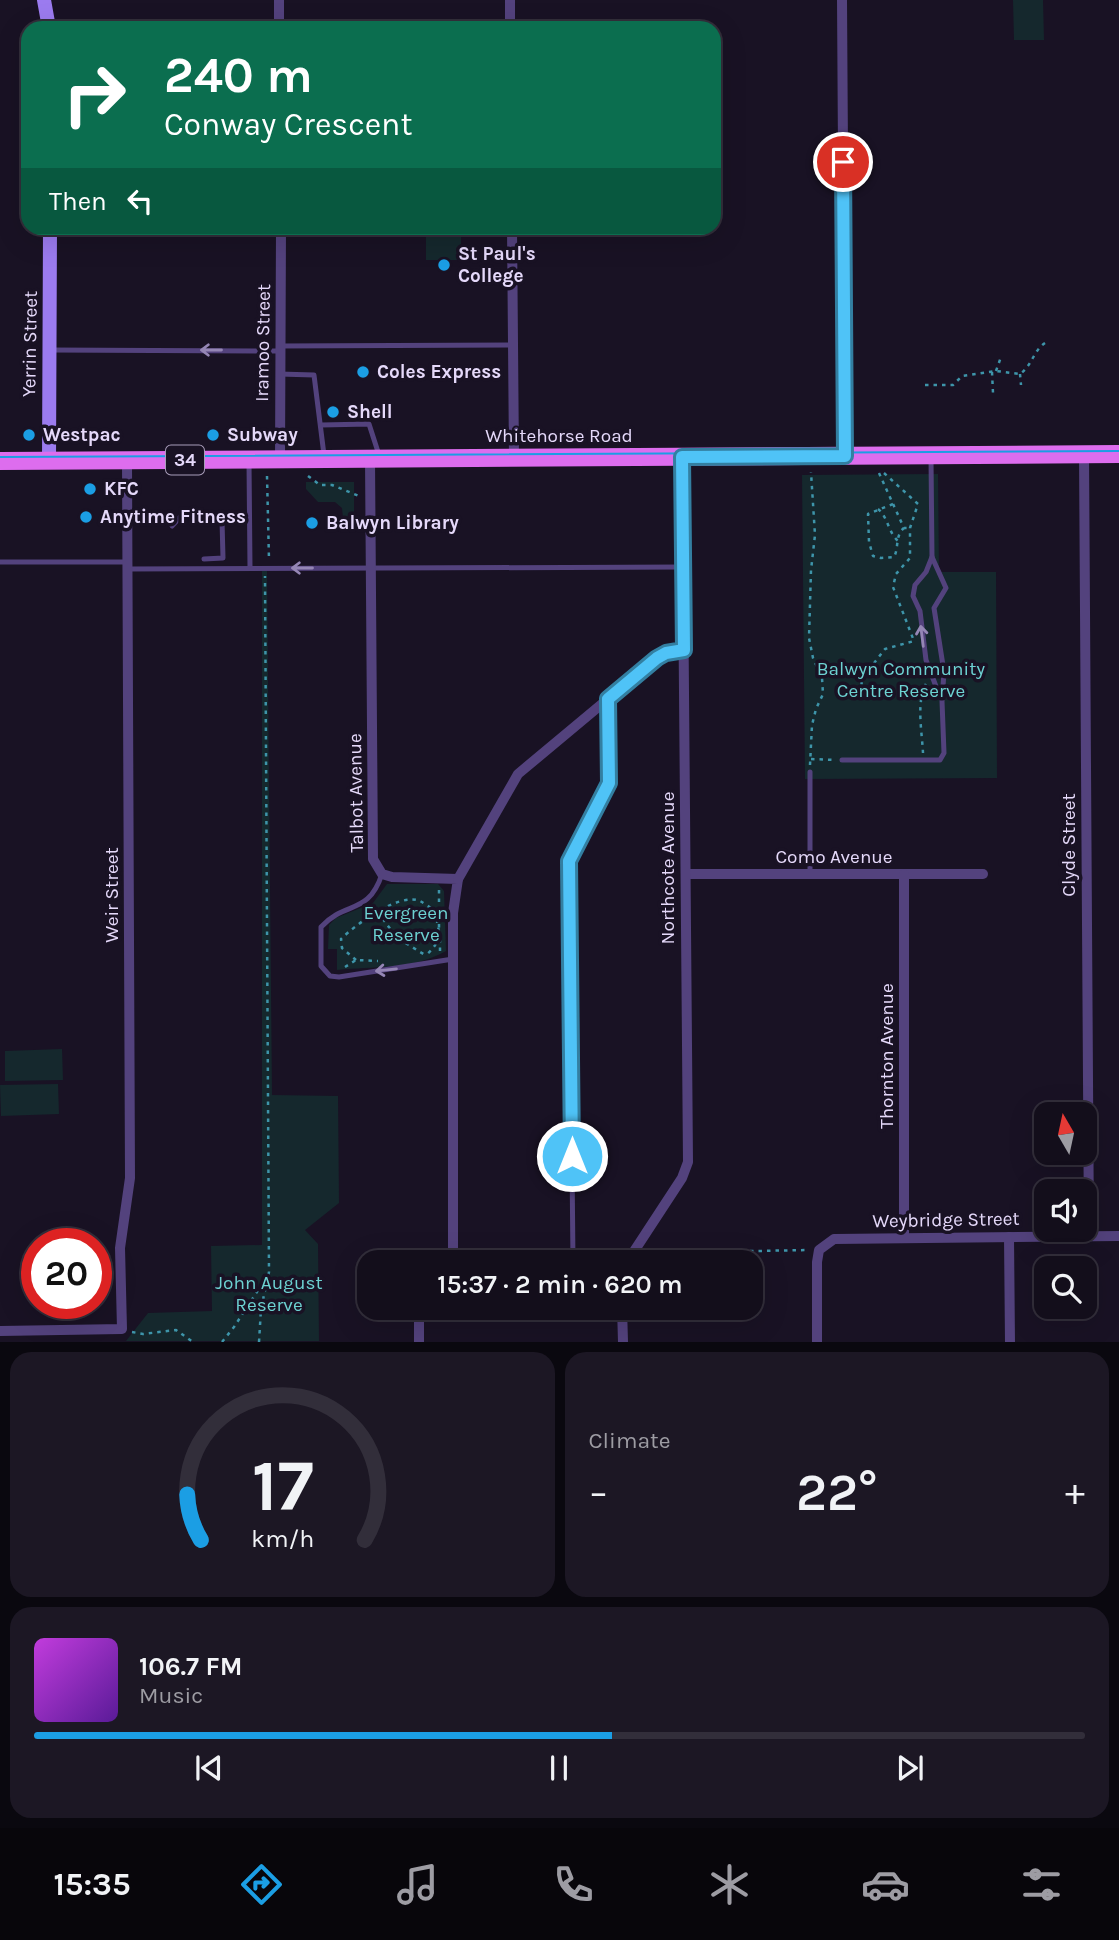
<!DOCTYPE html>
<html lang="en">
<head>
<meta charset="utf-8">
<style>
  :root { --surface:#130e1b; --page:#1c1724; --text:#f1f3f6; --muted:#9d9ca3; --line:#322e3a; --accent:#1b9ee4 }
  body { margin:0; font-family:Karla,sans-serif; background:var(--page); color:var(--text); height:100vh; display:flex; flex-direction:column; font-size:26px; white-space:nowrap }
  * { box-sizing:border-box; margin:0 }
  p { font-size:23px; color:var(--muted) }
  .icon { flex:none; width:38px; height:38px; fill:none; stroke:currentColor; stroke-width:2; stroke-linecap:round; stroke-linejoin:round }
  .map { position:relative; height:1342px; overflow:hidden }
  .details { display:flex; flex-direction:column; gap:10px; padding:10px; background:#0a080f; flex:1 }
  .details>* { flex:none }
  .top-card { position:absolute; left:21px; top:21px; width:700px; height:214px; border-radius:21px; box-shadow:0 7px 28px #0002,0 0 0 2px var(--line); background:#0b6e4f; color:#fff; overflow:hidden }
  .needle { width:46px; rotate:351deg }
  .fabs { position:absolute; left:1034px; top:1102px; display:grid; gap:14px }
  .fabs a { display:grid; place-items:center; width:63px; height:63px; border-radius:14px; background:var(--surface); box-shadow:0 7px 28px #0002,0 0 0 2px var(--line); font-size:35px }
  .speed { position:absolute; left:21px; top:1228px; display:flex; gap:14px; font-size:35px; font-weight:700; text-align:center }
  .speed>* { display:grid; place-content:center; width:91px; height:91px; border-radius:50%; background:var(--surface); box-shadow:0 7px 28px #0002,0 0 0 2px var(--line); line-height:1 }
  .speed .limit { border:10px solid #d22; background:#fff; color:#111 }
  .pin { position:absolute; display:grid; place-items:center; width:60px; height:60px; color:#fff; margin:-30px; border:4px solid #fff; border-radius:50%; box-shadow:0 2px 7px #0007 }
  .me { position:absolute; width:77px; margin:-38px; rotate:0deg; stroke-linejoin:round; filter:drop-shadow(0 0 5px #0008) }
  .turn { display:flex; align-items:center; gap:24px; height:147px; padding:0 28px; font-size:32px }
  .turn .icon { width:91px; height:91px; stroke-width:2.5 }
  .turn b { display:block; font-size:49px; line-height:60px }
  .then { display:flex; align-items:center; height:66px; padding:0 28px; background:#0003; gap:14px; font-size:26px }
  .big { font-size:52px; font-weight:600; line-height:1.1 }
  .details .tile { flex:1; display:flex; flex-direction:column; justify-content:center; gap:10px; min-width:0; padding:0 24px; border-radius:21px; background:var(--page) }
  .details .dial { align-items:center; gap:0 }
  .dial svg { height:182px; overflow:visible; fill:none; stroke:var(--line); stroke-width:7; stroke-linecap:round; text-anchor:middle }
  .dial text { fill:var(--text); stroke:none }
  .song { display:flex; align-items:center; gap:21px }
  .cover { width:84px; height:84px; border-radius:10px; background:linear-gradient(135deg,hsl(290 70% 55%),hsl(270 70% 35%)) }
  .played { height:7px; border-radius:4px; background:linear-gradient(90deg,var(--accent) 55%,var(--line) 55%) }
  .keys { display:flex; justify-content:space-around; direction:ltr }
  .heat { display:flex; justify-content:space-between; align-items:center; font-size:38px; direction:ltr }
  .details .tiles { flex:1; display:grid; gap:10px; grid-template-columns:1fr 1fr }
  .tile:last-child { grid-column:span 2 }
  .trip { position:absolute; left:357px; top:1250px; width:406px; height:70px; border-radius:21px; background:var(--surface); box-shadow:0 7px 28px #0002,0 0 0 2px var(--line); font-weight:600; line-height:70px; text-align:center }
  .dock { display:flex; height:112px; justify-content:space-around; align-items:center; background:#08060b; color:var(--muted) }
  .dock .icon { width:49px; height:49px }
  .dock .current { color:var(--accent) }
  .dock b { font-size:32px; color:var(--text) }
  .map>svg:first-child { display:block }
  .green { fill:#15282d }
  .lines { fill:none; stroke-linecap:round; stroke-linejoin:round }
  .path { stroke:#3e95aa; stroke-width:2.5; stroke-dasharray:3.5 5; stroke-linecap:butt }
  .lane { stroke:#53427d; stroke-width:5 }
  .street { stroke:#53427d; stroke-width:10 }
  .secondary { stroke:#9b7bef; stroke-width:14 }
  .primary { stroke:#dd6dee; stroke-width:18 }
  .tram { stroke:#1b9ee4; stroke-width:2 }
  .oneway { stroke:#9586b5 }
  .route-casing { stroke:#337fa1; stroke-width:18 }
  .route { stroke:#4fc3f7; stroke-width:12 }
  .poi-dot { fill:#1b9ee4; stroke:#191224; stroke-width:2.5 }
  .labels { text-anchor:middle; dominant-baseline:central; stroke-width:7; stroke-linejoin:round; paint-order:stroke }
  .shield { fill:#191224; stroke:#a89dba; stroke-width:2 }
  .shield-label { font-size:18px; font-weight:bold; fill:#e5d9fa }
  .poi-label { font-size:19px; font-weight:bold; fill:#e5d9fa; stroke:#191224; text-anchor:start }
  .street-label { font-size:19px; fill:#e5d9fa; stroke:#191224 }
  .park-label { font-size:19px; fill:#6dd2d2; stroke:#191224 }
</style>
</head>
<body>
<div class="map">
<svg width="1119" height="1342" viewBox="0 0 1119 1342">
  <rect width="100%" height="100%" fill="#191224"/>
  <g class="green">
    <polygon points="1013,0 1043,0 1044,40 1014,40"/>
    <rect x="426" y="228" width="35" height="32"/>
    <polygon points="938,474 939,572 996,572 997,778 805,779 802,475"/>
    <polygon points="306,482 354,482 354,518 343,518 342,508 335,502 318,502 306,489"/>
    <polygon points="262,571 267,571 272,1095 338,1096 339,1203 305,1230 318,1244 319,1341 126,1341 148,1313 212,1311 211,1246 262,1245"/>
    <path d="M387,884H438L444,891L446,951C413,970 373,966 337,970V949H328L329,925L336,918L373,903Z"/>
    <polygon points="62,1049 63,1080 5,1081 5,1051"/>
    <polygon points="58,1084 59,1114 1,1116 0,1085"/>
  </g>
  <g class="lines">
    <g class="path">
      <polyline points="996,371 1001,357"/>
      <polyline points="992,372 993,393"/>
      <polyline points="1020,374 1021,385"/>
      <path d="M925,385H953L962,376L996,371L1020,374C1032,366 1033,351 1045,343"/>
      <polyline points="879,473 904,528 910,528"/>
      <polyline points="884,473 918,504 910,528 910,558 896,574 893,587 914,641"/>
      <polyline points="267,476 269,560"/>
      <polyline points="308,476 320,485 332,485 359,496"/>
      <path d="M893,504L868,514L869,542L873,556L881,558L894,557C899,548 895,535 904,528"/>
      <path d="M878,509C888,517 888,532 898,541"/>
      <polyline points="867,697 864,698 861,680 885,649 914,641"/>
      <path d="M923,753C922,732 916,701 926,684"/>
      <polyline points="811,759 835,760"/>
      <polyline points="810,765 812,725 816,709 823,694 822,678 813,658 809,638 811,570 815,535 811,472"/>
      <polyline points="439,890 439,928"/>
      <polyline points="373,905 396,937 425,955"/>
      <polyline points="440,939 440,953"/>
      <path d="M356,960L342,948L341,939C355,925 399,892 420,901C424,903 429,907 434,910C439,930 444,940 426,955"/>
      <polyline points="345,967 356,960 378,961"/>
      <polyline points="648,1253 809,1250"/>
      <polyline points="132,1332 143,1334 176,1330 193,1342"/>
      <polyline points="222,1342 234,1327 268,1275"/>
      <polyline points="259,1342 261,1309 269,1272 265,576"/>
    </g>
    <g class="lane">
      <polyline points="279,346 513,345"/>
      <polyline points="51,350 279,351"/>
      <polyline points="279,374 314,375 324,455"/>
      <polyline points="321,425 369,424 379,455"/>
      <polyline points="249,462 250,568"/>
      <polyline points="172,526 182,515 217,515 222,520 223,558 204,559"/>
      <polyline points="932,557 926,572 915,585 913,596 920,611 926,660 940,697"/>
      <polyline points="0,562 128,562"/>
      <polyline points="128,569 682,567"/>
      <polyline points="842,760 940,760 944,753 942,701 944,672 934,608 946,588 932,557 931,458"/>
      <polyline points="810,772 810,874"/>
      <path d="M382,874C368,916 346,900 321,927V966L330,976L339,977L453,959"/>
      <polyline points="573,1262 569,861 609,783 608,701"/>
    </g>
    <g class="street">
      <polyline points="279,0 279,28"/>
      <polyline points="510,0 510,28"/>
      <polyline points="842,0 845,456"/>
      <polyline points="512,228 514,458"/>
      <polyline points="1084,454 1089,1236"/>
      <polyline points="280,459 281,228"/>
      <polyline points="370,459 373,859 382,874 392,877 458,879 453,913 453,1255 449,1262"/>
      <polyline points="686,874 983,874"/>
      <polyline points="458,879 518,774 657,658 666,653 683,650"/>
      <polyline points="1009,1237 1010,1342"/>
      <polyline points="904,1238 904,874"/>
      <polyline points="566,1262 585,1262"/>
      <polyline points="627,1262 682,1178 688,1162 682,457"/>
      <polyline points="419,1307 419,1342"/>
      <polyline points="622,1307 623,1342"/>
      <polyline points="0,1331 122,1329 120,1248 130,1178 127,460"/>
      <polyline points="817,1342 817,1262 819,1250 834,1239 1119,1236"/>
    </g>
    <g class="secondary">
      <polyline points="44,0 49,28"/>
      <polyline points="49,460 50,228"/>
    </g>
    <polyline class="primary" points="0,461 1119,454"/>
    <polyline class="tram" points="0,457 1119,451"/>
  </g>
  <defs><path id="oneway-shaft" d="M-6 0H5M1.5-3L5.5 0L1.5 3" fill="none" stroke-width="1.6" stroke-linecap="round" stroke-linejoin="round" transform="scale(1.75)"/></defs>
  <g class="oneway">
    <use href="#oneway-shaft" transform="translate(211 350) rotate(-180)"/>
    <use href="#oneway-shaft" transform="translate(302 568) rotate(-180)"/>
    <use href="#oneway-shaft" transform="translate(922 636) rotate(-97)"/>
    <use href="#oneway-shaft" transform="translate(386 970) rotate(174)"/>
  </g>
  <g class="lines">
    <defs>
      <polyline id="route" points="572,1156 569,861 609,783 608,699 657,658 666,653 684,650 682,457 845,456 843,162"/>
    </defs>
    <use href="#route" class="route-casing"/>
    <use href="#route" class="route"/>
  </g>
  <g class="poi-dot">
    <circle cx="444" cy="265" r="7"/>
    <circle cx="363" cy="372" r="7"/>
    <circle cx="333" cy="412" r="7"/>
    <circle cx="29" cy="435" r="7"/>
    <circle cx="213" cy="435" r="7"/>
    <circle cx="90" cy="489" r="7"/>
    <circle cx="86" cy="517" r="7"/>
    <circle cx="312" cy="523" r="7"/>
  </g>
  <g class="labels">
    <rect class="shield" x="166" y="445.5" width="38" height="29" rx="5"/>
    <g class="shield-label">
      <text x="185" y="460">34</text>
    </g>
    <g class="poi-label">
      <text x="458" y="254">St Paul's<tspan x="458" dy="22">College</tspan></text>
      <text x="377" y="372">Coles Express</text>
      <text x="347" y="412">Shell</text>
      <text x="43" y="435">Westpac</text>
      <text x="227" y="435">Subway</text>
      <text x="104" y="489">KFC</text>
      <text x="100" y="517">Anytime Fitness</text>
      <text x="326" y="523">Balwyn Library</text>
    </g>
    <g class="street-label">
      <text transform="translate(263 343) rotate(-89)">Iramoo Street</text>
      <text transform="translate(30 344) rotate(-89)">Yerrin Street</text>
      <text x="559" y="436">Whitehorse Road</text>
      <text transform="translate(356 793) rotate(-91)">Talbot Avenue</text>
      <text transform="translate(1069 845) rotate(-90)">Clyde Street</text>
      <text x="834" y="857">Como Avenue</text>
      <text transform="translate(668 868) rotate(-90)">Northcote Avenue</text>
      <text transform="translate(112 895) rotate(-90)">Weir Street</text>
      <text transform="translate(887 1056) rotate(-90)">Thornton Avenue</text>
      <text transform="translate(946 1220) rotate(-1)">Weybridge Street</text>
    </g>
    <g class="park-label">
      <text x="901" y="669">Balwyn Community<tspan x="901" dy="22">Centre Reserve</tspan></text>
      <text x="406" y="913">Evergreen<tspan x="406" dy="22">Reserve</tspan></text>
      <text x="269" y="1283">John August<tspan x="269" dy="22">Reserve</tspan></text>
    </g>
  </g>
</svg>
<div class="fabs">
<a><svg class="needle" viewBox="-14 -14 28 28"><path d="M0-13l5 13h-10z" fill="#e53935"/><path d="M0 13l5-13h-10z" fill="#9d9ca3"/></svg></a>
<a><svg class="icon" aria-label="sound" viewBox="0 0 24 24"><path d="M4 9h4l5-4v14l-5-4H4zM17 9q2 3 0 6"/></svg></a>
<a><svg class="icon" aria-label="search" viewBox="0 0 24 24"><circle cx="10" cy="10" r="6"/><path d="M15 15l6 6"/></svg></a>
</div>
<div class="speed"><div class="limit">20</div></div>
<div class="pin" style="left:843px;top:162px;background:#d93025"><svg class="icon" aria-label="arrive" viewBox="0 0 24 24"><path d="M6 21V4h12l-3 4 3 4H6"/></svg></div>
<svg class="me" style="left:572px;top:1156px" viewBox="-20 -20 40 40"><circle r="17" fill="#4fc3f7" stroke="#fff" stroke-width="3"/><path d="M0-11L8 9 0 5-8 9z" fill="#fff"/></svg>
<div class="trip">15:37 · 2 min · 620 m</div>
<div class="top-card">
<div class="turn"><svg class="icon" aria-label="right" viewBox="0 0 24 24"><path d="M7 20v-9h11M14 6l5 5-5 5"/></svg><div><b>240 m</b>Conway Crescent</div></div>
<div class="then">Then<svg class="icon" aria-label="left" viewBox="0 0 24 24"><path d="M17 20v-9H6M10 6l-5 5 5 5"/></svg></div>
</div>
</div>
<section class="details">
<div class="tiles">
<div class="tile dial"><svg viewBox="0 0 100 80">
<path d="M14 69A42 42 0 1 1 86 69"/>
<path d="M14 69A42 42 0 0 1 8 49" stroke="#1b9ee4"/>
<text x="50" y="56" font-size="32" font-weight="700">17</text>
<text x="50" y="72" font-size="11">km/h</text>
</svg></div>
<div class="tile"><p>Climate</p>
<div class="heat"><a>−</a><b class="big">22°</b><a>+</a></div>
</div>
<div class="tile">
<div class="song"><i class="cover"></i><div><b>106.7 FM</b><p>Music</p></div></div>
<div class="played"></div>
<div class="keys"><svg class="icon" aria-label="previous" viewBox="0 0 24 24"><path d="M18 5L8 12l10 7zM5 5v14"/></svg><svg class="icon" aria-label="pause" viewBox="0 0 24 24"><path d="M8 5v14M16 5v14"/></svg><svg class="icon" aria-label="next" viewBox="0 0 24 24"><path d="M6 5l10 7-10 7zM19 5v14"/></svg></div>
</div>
</div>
</section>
<nav class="dock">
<b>15:35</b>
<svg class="icon current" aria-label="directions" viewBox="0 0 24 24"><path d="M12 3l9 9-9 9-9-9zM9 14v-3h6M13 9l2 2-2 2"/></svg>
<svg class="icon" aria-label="music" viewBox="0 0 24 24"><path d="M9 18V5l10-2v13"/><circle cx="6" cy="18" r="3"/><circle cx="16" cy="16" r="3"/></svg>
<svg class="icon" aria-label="phone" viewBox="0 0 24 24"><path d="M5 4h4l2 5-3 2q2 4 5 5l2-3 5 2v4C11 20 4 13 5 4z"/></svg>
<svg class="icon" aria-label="climate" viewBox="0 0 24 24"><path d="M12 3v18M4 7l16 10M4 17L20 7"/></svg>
<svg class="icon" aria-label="car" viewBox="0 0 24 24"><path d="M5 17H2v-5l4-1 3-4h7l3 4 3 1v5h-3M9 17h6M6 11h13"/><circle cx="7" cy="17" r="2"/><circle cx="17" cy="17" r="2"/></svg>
<svg class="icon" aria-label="filters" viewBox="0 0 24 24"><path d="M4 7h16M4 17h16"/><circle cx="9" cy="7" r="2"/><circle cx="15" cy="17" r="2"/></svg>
</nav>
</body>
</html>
